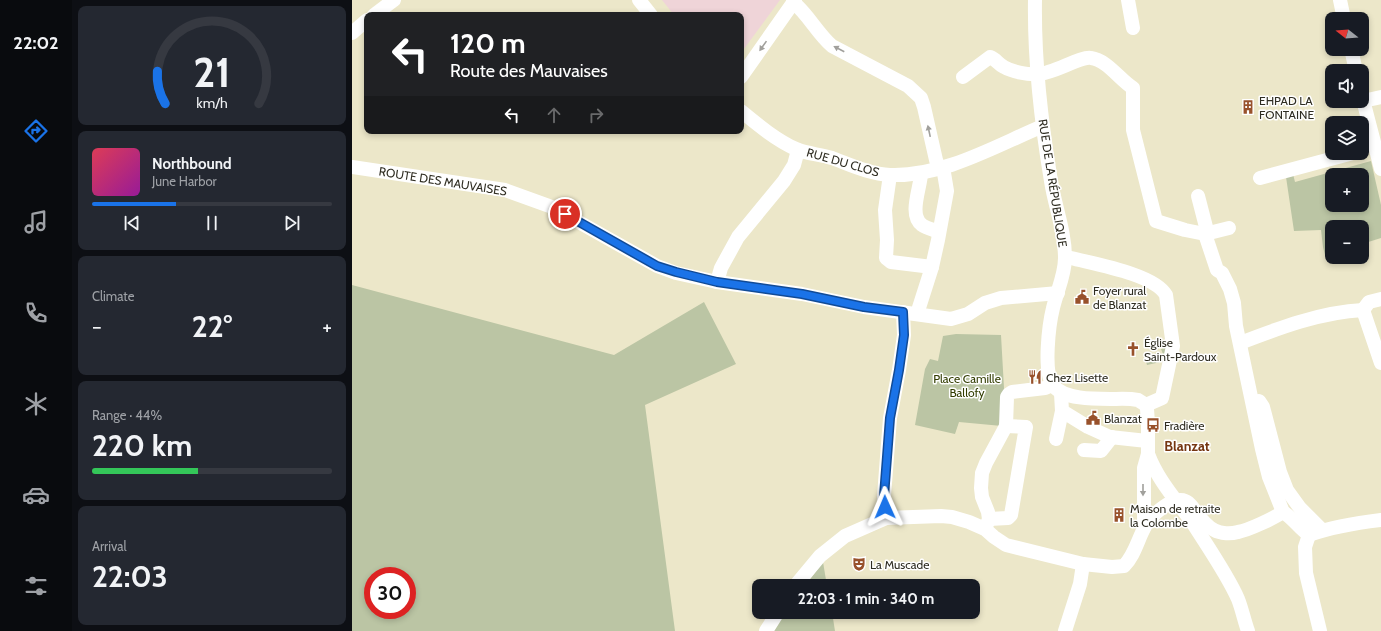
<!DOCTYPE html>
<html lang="en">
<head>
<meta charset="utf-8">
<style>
  :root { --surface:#171b24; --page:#242831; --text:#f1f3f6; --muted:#9ea1a6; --line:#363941; --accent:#1a73e8 }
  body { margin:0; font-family:Cabin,sans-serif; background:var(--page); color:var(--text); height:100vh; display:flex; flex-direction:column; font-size:15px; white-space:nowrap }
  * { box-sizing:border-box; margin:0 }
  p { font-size:13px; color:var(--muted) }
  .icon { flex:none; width:22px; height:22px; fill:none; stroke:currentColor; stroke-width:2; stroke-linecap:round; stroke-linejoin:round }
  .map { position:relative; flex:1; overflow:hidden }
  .details { display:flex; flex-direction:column; gap:6px; padding:6px; background:#0d0f14; width:280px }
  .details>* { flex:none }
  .hud { position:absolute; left:12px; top:12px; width:380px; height:122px; border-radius:8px; box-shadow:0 2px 6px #0003; background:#202124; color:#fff; overflow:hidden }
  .needle { width:26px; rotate:287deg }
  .controls { position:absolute; left:973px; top:12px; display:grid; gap:8px }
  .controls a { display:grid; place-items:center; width:44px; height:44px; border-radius:8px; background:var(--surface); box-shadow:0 2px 6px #0003; font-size:20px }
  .speed { position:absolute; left:12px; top:567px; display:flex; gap:8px; font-size:20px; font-weight:700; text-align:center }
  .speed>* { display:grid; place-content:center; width:52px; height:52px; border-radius:50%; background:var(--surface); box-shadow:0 2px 6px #0003; line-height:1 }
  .speed .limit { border:6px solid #d22; background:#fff; color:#111 }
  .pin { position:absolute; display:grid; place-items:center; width:34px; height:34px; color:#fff; margin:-17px; border:2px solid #fff; border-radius:50%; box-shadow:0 1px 4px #0007 }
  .me { position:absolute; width:44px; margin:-22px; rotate:359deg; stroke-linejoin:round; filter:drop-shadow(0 0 3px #0008) }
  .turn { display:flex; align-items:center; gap:14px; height:84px; padding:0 20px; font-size:18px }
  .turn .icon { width:52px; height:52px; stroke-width:2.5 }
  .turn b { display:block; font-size:28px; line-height:34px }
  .lanes { display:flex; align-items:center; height:38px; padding:0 20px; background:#0003; justify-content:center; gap:20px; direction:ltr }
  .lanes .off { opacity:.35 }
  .big { font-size:30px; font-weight:700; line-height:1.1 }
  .details .card { flex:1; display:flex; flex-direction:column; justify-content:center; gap:6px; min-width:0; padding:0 14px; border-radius:8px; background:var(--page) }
  .details .dial { align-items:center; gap:0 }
  .dial svg { height:104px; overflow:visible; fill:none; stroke:var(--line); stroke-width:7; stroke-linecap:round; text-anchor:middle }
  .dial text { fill:var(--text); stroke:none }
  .song { display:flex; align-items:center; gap:12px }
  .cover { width:48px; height:48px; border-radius:6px; background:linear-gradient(135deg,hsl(350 70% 55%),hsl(300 70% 35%)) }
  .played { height:4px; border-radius:2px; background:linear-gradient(90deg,var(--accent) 35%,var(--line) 35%) }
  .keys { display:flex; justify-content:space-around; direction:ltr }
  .heat { display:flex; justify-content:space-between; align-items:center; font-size:22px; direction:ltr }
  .charge { height:6px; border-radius:3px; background:linear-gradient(90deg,#34c759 44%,var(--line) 0) }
  .trip { position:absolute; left:400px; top:579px; width:228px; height:40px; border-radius:8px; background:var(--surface); box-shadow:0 2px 6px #0003; font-weight:700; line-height:40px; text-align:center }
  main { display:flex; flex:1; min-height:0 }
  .dock { display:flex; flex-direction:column; width:72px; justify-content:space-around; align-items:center; background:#090b0e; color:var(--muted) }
  .dock .icon { width:28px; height:28px }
  .dock .active { color:var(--accent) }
  .dock b { font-size:18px; color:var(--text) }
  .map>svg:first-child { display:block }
  .education { fill:#efd4d8 }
  .green { fill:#bbc5a4; fill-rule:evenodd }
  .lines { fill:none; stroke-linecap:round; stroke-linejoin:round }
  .minor { stroke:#fff; stroke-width:14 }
  .oneway { fill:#a1a09c }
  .route-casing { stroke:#114b97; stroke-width:10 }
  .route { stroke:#1a73e8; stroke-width:7 }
  .labels { text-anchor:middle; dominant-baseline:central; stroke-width:3; stroke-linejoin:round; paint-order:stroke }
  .poi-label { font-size:12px; fill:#2f2d22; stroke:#fff; text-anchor:start }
  .street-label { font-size:12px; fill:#2f2d22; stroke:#fff }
  .park-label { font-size:12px; fill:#323d01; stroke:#fff }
  .quarter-label { font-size:14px; font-weight:bold; fill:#753611; stroke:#fff }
</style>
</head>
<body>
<main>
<nav class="dock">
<b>22:02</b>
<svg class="icon active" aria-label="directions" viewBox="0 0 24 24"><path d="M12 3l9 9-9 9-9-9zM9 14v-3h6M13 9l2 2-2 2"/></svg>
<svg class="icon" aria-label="music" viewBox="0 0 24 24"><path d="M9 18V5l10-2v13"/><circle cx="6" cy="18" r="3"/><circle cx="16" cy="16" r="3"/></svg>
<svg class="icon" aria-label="phone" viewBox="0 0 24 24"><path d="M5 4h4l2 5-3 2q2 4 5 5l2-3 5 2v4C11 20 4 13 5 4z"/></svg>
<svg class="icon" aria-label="climate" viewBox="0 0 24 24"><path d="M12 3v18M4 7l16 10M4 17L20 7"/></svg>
<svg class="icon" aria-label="car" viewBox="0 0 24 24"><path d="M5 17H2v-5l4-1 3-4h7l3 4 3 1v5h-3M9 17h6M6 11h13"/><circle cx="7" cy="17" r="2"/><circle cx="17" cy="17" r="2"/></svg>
<svg class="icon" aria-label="filters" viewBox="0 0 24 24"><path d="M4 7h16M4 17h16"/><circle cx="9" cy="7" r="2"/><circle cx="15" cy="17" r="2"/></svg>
</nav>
<section class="details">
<div class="card dial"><svg viewBox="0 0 100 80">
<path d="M14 69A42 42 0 1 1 86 69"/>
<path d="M14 69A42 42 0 0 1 8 44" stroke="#1a73e8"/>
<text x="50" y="56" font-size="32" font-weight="700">21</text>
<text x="50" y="72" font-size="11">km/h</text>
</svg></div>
<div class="card">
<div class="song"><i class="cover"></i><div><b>Northbound</b><p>June Harbor</p></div></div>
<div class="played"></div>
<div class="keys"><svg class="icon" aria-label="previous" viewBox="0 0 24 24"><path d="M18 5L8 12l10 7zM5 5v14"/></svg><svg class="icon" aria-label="pause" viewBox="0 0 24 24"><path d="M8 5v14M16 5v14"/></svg><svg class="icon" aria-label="next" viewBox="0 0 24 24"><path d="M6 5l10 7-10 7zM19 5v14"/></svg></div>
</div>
<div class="card"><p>Climate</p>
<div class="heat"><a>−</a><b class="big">22°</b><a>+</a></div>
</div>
<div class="card"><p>Range · 44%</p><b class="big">220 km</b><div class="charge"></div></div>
<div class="card"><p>Arrival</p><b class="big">22:03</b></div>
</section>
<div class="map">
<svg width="1029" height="631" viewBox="0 0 1029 631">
  <rect width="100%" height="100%" fill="#ece7c9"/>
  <polygon class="education" points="310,0 428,0 389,53 389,15 322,15"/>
  <g class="green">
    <path d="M1019,161L1029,205V238L1010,244V227H980V253L973,255L971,247L969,230L942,231L934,177L941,174L943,182ZM980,175H1010V205H980Z"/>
    <path d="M0,285L262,355L352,302L384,364L293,405L323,631H0ZM21,576H55V610H21Z"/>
    <polygon points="604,334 649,335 652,388 650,426 607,422 603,434 563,425 573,369 578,359 586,361 591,336"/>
    <polygon points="815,347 813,361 795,365 793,357 800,355 802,357 802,355 811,354 809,349"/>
    <polygon points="471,562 475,586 453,586"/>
    <polygon points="433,612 480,612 483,631 419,631"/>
  </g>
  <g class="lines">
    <g class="minor">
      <polyline points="287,0 299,15"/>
      <path d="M683,0C682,61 689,121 699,181C703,207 713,231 713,258C713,275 705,291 701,308C697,324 691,372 701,385C713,403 758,398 779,399L786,400L794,405"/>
      <polyline points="776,0 781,28"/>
      <polyline points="988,0 992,19"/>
      <path d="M441,2C456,14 465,33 480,46L556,86L569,98L572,107L584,160L587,169"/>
      <polyline points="22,15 42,0"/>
      <polyline points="0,33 15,20"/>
      <polyline points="999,49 1004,71"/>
      <polyline points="389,77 443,0"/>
      <path d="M611,77L638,57C644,59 646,64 652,67C661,72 676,75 686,74C700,74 729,56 739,58C755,60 768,80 781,88V130L804,221L833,230L853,234L865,270L870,273L878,289L882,303L884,326L910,449L917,477L931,512"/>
      <polyline points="1010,96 1029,169"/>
      <polyline points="1011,101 1029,97"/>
      <path d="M389,111C406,125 424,140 444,149C455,154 468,154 480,158C499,165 518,174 538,175C591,177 643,146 691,126"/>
      <polyline points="0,167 153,190 200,207 305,266 324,273 365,282 450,294 512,307 599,319 616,314 633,303 649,298 706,293"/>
      <path d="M569,173C569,187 556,215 570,225C574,228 582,230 587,232"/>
      <polyline points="538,175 533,210 535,240 534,258 539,262 580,267"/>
      <polyline points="908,178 1001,153"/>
      <polyline points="846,196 854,227 853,234 877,228"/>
      <path d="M713,258H719C742,264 802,274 814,295L821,346L810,398L794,405"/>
      <polyline points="365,282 369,268 386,237 432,181 442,165 446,150"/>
      <polyline points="1011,310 1029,363"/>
      <polyline points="1011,310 1017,302 1029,299"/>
      <polyline points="565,314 580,267 586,240 595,191 591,167"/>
      <path d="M888,343C927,328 969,312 1011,310"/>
      <polyline points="709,393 710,411 736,427 758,437 795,441"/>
      <polyline points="907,401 911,407 928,472 935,490 948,508 970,530"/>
      <polyline points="704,439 710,411"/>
      <polyline points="732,450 749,451 760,437"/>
      <path d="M796,454C806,481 826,502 842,525C856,547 876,576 886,599C890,609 892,620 896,631"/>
      <polyline points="534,518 532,496 538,418 547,370 552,335 551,312"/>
      <polyline points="637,519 656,518 659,515 674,427 654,426"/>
      <polyline points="792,527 792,468 796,454 796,423 795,409 794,405"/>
      <polyline points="633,529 637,519 636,512 630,497 629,488 630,473 634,463 654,426 655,397 657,394 660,392 693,388 700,385"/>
      <polyline points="957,535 953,547 954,573 968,631"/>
      <path d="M443,586L468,556L493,536L534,518L589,516L600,517L617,522L633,529L642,537L654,545L731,564L760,567L772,566C787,551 787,526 805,512C842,481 838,518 862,530C869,534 879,534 886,532C897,530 922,518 931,512C941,518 947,528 957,535C980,527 1004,523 1029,520"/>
      <polyline points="414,631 426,612"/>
      <polyline points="713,631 728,584 731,564"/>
    </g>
  </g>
  <defs><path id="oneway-solid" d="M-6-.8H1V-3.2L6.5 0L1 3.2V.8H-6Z"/></defs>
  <g class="oneway">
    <use href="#oneway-solid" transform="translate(411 46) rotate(125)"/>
    <use href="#oneway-solid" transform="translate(487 49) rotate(-152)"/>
    <use href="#oneway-solid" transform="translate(577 131) rotate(-102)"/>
    <use href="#oneway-solid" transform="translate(791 490) rotate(90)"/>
  </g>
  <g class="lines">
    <defs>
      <polyline id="route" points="213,214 305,266 324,272 365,282 450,294 512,307 551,312 552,335 547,370 538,418 532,496 533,507"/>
    </defs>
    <use href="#route" class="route-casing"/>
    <use href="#route" class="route"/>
  </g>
  <defs>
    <symbol id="building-bare" viewBox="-9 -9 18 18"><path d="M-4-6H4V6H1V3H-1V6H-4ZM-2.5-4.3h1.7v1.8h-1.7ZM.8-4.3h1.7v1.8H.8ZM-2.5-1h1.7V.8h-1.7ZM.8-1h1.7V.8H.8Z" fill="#98512b" stroke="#fff" stroke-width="2.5" paint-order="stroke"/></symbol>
    <symbol id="civic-bare" viewBox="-9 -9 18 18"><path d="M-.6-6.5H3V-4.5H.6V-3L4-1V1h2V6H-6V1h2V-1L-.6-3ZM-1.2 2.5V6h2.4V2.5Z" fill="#98512b" stroke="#fff" stroke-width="2.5" paint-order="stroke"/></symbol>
    <symbol id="church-bare" viewBox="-9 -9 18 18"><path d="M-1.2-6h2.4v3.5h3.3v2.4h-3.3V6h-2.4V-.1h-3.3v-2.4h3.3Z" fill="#98512b" stroke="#fff" stroke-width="2.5" paint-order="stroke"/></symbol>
    <symbol id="restaurant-bare" viewBox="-9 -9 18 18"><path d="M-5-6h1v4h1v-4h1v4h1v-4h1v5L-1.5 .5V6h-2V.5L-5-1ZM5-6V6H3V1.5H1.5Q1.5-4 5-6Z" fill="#98512b" stroke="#fff" stroke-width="2.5" paint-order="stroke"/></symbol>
    <symbol id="bus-bare" viewBox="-9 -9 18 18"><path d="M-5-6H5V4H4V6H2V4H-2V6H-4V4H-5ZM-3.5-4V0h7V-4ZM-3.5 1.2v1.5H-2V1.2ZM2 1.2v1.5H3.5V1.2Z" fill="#98512b" stroke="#fff" stroke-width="2.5" paint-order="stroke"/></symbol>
    <symbol id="theatre-bare" viewBox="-9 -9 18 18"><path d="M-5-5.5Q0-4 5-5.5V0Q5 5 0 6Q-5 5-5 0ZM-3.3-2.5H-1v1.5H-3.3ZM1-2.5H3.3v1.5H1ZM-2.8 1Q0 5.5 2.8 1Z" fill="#98512b" stroke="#fff" stroke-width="2.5" paint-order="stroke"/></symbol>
  </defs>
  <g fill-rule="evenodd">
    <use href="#building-bare" x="886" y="97" width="20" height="20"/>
    <use href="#civic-bare" x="720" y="287" width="20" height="20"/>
    <use href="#church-bare" x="771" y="339" width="20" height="20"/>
    <use href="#restaurant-bare" x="673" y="367" width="20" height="20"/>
    <use href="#civic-bare" x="731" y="408" width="20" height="20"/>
    <use href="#bus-bare" x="791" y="415" width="20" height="20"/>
    <use href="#building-bare" x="757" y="505" width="20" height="20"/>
    <use href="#theatre-bare" x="497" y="554" width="20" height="20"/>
  </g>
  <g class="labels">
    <g class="poi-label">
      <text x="907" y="100">EHPAD LA<tspan x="907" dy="14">FONTAINE</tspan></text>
      <text x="741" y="290">Foyer rural<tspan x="741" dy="14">de Blanzat</tspan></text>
      <text x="792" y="342">Église<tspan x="792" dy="14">Saint-Pardoux</tspan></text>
      <text x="694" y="377">Chez Lisette</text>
      <text x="752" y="418">Blanzat</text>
      <text x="812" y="425">Fradière</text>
      <text x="778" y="508">Maison de retraite<tspan x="778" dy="14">la Colombe</tspan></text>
      <text x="518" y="564">La Muscade</text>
    </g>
    <g class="street-label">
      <text transform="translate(491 162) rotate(16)">RUE DU CLOS</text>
      <text transform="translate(91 181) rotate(9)">ROUTE DES MAUVAISES</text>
      <text transform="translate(701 183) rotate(81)">RUE DE LA RÉPUBLIQUE</text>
    </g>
    <g class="park-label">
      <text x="615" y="378">Place Camille<tspan x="615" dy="14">Ballofy</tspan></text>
    </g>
    <g class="quarter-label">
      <text x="835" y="446">Blanzat</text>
    </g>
  </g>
</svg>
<div class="controls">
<a><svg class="needle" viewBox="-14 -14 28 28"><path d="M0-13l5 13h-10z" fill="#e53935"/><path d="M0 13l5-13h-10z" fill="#9ea1a6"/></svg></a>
<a><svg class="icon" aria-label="sound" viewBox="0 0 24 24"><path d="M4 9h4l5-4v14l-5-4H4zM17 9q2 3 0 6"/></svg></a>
<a><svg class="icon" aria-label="layers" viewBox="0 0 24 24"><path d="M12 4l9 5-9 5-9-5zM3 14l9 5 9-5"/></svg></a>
<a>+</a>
<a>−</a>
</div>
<div class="speed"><div class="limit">30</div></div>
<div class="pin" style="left:213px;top:214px;background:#d93025"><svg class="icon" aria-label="arrive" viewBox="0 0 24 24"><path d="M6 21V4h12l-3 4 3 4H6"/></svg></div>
<svg class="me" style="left:533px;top:507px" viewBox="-20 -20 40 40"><path d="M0-17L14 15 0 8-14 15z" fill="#1a73e8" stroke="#fff" stroke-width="4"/></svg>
<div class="trip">22:03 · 1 min · 340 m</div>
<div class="hud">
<div class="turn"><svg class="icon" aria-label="left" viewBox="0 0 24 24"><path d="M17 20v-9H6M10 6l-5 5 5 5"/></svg><div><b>120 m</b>Route des Mauvaises</div></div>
<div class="lanes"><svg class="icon" aria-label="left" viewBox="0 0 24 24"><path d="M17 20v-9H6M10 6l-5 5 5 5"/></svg><svg class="icon off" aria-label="ahead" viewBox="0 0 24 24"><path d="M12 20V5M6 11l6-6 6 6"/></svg><svg class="icon off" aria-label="right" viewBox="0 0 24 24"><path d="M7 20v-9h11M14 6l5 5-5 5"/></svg></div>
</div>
</div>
</main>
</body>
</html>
